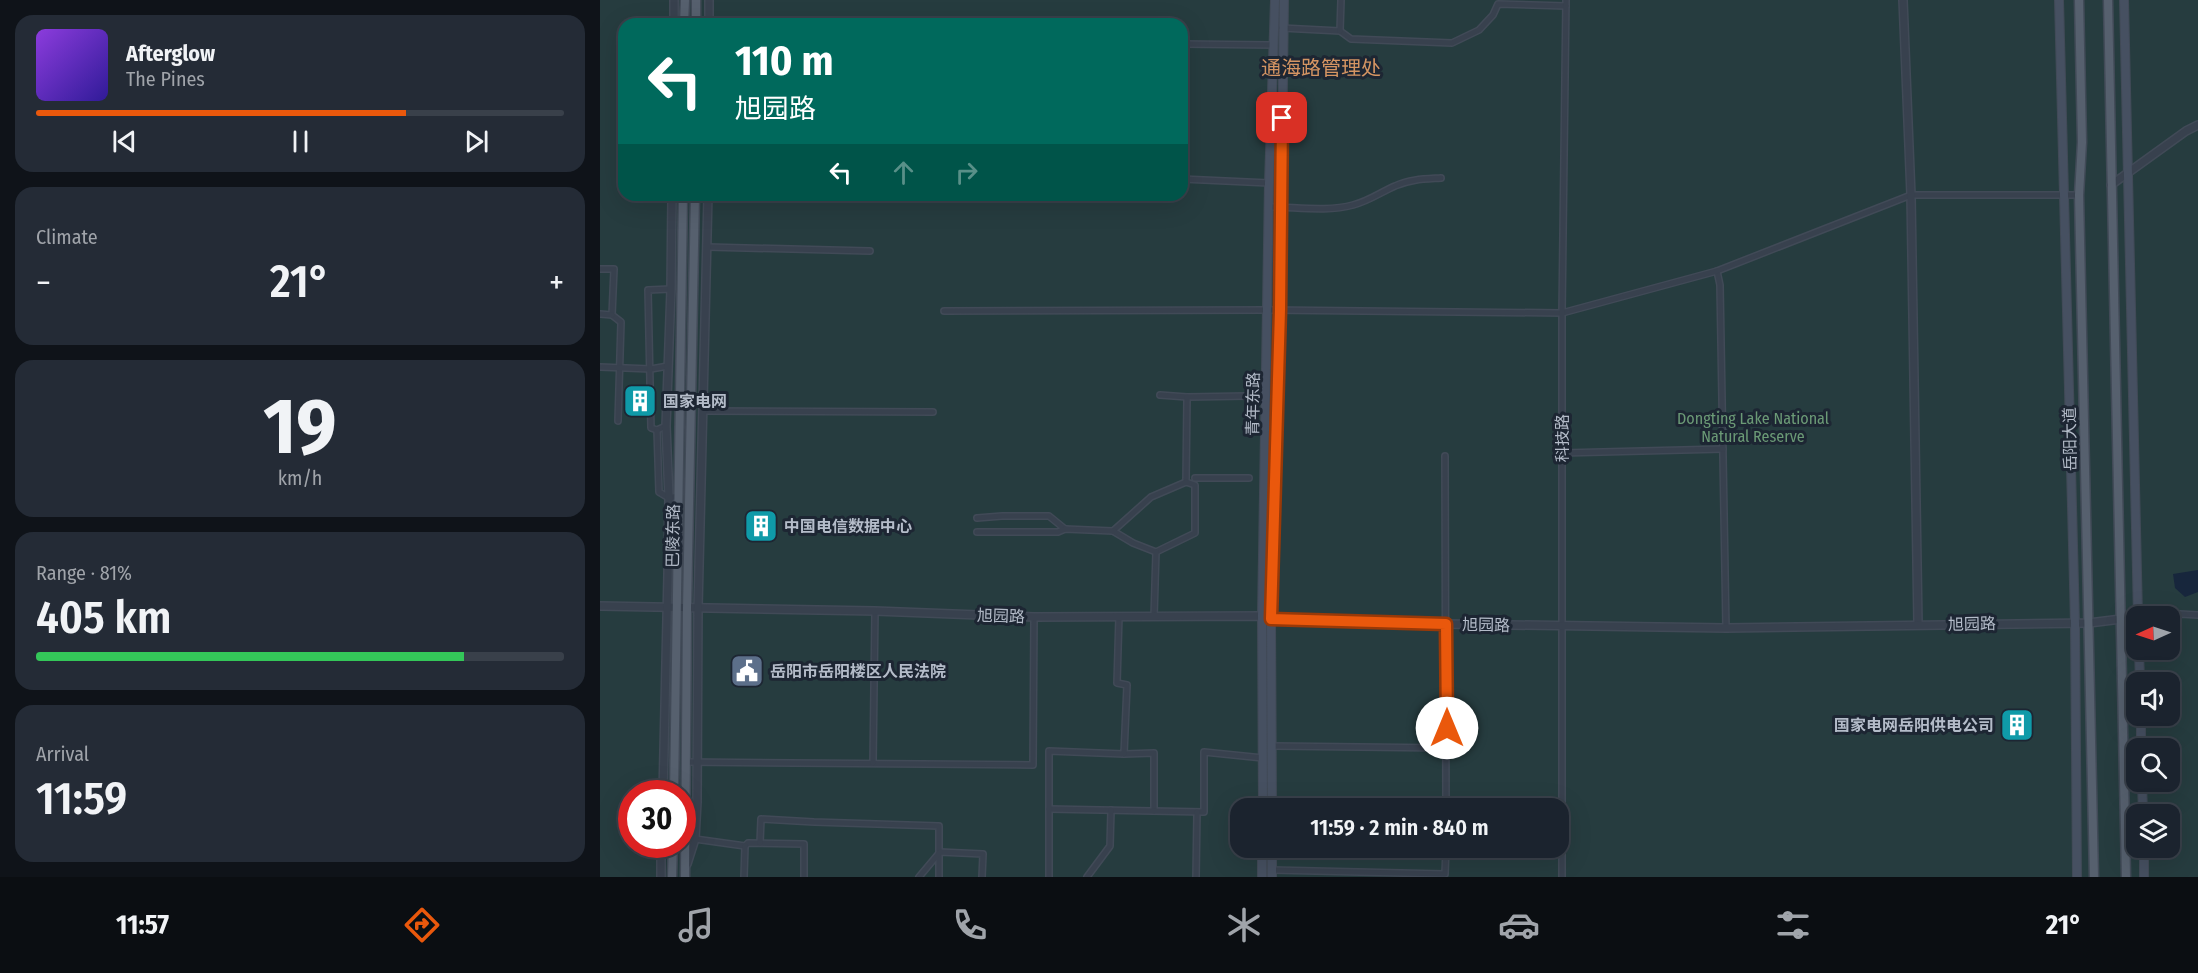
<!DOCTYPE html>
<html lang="en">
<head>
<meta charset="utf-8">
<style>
  :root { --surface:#1b232e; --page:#242b36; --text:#f1f3f6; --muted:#a0a4aa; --line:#39404a; --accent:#ea580c }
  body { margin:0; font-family:"Fira Sans Condensed","Noto Sans SC",sans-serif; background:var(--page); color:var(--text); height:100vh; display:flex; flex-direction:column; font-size:22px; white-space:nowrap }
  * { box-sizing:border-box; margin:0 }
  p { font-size:20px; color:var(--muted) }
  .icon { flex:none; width:33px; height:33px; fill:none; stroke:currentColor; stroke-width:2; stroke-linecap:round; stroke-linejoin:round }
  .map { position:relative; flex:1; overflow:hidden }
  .panel { display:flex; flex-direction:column; gap:15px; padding:15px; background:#0f1319; width:600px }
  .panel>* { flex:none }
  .guide { position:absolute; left:18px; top:18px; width:570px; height:183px; border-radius:18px; box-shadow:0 6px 24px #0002,0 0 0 2px var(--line); background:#00695c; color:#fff; overflow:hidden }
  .needle { width:39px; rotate:267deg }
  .controls { position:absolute; left:1526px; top:606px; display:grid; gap:12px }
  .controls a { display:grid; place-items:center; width:54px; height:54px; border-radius:12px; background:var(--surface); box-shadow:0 6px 24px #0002,0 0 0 2px var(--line); font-size:30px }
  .speed { position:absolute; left:18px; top:780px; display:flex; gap:12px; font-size:30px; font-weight:700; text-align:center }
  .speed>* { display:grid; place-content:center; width:78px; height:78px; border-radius:50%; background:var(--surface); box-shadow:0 6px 24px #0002,0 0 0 2px var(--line); line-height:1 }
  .speed .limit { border:9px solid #d22; background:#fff; color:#111 }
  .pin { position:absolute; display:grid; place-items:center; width:51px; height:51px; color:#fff; margin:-26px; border-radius:12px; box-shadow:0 3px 9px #0006 }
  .me { position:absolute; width:66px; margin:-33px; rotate:0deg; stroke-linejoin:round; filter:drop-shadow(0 0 4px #0008) }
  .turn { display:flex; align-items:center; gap:21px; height:126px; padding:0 18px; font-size:27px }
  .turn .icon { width:78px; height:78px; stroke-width:2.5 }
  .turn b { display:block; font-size:42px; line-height:51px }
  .lanes { display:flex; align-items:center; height:57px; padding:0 18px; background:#0003; justify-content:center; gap:30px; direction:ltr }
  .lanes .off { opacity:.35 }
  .big { font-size:45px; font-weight:600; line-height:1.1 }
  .panel .widget { flex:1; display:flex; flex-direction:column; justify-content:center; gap:9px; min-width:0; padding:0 21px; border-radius:18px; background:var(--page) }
  .panel .dial { align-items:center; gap:0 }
  .dial b { font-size:78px; line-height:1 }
  .song { display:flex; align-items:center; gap:18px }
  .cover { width:72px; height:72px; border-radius:9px; background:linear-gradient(135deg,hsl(270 70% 55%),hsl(250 70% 35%)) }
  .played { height:6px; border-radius:3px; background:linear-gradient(90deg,var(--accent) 70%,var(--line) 70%) }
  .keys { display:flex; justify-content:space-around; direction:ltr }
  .heat { display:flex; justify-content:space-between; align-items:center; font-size:33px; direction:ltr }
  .charge { height:9px; border-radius:4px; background:linear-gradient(90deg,#34c759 81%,var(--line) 0) }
  .trip { position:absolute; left:630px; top:798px; width:339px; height:60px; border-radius:18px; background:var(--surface); box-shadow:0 6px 24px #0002,0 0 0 2px var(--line); font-weight:600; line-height:60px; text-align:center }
  .tabs { display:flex; height:96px; justify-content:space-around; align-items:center; background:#0b0e12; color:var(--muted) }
  .tabs .icon { width:42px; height:42px }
  .tabs .active { color:var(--accent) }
  .tabs b { font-size:27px; color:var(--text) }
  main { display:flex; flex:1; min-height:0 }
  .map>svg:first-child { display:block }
  .green { fill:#263c3f; fill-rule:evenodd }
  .water { fill:#17263c }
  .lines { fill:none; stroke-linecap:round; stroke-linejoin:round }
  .minor-casing { stroke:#414a57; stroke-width:8 }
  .tertiary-casing { stroke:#414a57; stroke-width:10 }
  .secondary-casing { stroke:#414a57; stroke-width:10 }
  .primary-casing { stroke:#414a57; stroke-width:11 }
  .minor { stroke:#38414e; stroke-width:5 }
  .tertiary { stroke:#38414e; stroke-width:7 }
  .secondary { stroke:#465061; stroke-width:8 }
  .primary { stroke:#56606e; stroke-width:8 }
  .route-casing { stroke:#983908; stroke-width:15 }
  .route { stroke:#ea580c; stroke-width:10 }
  .labels { text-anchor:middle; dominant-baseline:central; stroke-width:6; stroke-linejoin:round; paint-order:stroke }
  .poi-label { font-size:16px; font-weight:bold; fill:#b4bcc9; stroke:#1d2633; text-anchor:start }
  .street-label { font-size:16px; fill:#b4bcc9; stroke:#1d2633 }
  .park-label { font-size:16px; fill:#6b9a76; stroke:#1d2633 }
  .quarter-label { font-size:20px; fill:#d59563; stroke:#1d2633 }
</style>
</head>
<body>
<main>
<section class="panel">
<div class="widget">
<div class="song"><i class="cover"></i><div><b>Afterglow</b><p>The Pines</p></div></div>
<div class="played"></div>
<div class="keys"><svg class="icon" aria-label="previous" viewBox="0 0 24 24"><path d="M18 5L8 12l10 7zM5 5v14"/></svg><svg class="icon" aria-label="pause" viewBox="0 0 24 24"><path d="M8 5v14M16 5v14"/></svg><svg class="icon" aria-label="next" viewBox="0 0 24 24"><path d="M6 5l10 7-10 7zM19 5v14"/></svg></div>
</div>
<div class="widget"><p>Climate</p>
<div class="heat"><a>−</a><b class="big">21°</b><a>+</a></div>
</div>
<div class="widget dial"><b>19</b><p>km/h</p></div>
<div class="widget"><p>Range · 81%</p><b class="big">405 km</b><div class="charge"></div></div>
<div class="widget"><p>Arrival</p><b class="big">11:59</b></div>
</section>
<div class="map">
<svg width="1598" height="877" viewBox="0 0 1598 877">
  <rect width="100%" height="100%" fill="#242f3e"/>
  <path class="green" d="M0,0H1598V877H0ZM24,24H582V195H24ZM1536,616H1569V650H1536ZM1536,682H1569V716H1536ZM1536,748H1569V782H1536ZM32,794H82V844H32ZM640,808H958V848H640ZM1536,814H1569V848H1536Z"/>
  <polygon class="water" points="1598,570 1598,592 1585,597 1575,588 1573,574"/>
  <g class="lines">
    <defs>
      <g id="minor">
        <polyline points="682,28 740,31 751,39 852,43 879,30 893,15 898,4 966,6"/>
        <polyline points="740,31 741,0"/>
        <polyline points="582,44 673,45"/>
        <polyline points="582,179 669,183"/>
        <path d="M669,207C696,207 727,212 753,205C769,201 781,192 795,186C810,179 826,179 841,178"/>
        <polyline points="108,247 270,251"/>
        <polyline points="0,269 14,269 12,315 21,322 18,421"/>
        <polyline points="1117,271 1120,285 1126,628"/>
        <polyline points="344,311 668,310 962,313 1117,271 1311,195 1479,195"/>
        <polyline points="0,314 12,315"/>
        <polyline points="0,367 51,369 68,366"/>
        <polyline points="560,395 587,397"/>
        <polyline points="104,411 333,412"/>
        <polyline points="66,426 57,430 51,428 48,290 71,289"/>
        <polyline points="57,430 59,492 69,498 78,496"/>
        <polyline points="962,453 1123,449"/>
        <polyline points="845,456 846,808"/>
        <polyline points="595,478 649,478"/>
        <polyline points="586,482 587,397 647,396"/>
        <polyline points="377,518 402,516 449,516 465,529"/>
        <polyline points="513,531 551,497 586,482 595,485 595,533 556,552"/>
        <polyline points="377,532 458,532 465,529 513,531 533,543 556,552 554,617"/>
        <polyline points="1559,616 1580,614 1598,615"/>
        <polyline points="673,746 847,748"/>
        <polyline points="524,754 554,753 554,811"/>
        <polyline points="85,762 433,765 434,617"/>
        <polyline points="273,763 275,611"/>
        <polyline points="449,809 604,812 604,752 663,758"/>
        <polyline points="95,839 145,846 148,843 204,844 204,877"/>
        <polyline points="160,843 161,819 214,822 339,826 339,877"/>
        <polyline points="672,870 845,874 846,848"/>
        <polyline points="144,877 145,846"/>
        <polyline points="319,877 340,852 383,854 382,877"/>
        <polyline points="449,877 449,751 524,754 527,685 517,683 519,616"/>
        <polyline points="487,877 510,846 511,810"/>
        <polyline points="596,877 597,812"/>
        <polyline points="962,877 962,313 966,0"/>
      </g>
      <g id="tertiary">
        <polyline points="1303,0 1311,195 1318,624"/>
        <polyline points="74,24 74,0"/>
        <polyline points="109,24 109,0"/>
        <polyline points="1511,185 1586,131 1598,125"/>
        <polyline points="0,606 275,611 434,617 662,616 671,619 846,624 1126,628 1489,623 1521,619"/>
        <polyline points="63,794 68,574 69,498 66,426 71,289 72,195"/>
        <polyline points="87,864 95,839 97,802 98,608 108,195"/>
        <polyline points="61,877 61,844"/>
      </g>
      <g id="secondary">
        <polyline points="1459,0 1475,623 1477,877"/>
        <polyline points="1524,0 1538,616"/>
        <polyline points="1539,650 1540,682"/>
        <polyline points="1541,716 1541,748"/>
        <polyline points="1542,782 1543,814"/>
        <polyline points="663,808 662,616 669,183 675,0"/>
        <polyline points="672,808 671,619 680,311 684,0"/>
        <polyline points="1544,848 1544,877"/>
        <polyline points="662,877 662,848"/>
        <polyline points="672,877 672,848"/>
      </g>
      <g id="primary">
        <polyline points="1479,0 1482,142 1479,195 1494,877"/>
        <polyline points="1508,0 1526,877"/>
        <polyline points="84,24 85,0"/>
        <polyline points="96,24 96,0"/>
        <polyline points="74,794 83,195"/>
        <polyline points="72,877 73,844"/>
        <polyline points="85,877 87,608 95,195"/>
      </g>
    </defs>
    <use href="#minor" class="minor-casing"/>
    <use href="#tertiary" class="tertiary-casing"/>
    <use href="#secondary" class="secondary-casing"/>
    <use href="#primary" class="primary-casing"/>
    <use href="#minor" class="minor"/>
    <use href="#tertiary" class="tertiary"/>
    <use href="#secondary" class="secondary"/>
    <use href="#primary" class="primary"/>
  </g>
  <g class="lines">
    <defs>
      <polyline id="route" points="682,118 680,310 671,619 846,624 847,728"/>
    </defs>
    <use href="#route" class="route-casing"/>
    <use href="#route" class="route"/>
  </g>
  <defs>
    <symbol id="building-square" viewBox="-11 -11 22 22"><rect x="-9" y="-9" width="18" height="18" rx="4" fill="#0f9aa8" stroke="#1d2633"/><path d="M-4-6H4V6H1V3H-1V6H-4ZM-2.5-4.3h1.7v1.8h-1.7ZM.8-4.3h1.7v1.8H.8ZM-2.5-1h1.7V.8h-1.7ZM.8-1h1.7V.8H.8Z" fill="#fff"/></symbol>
    <symbol id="civic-square" viewBox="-11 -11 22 22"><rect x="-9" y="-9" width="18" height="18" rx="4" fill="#5c6f8a" stroke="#1d2633"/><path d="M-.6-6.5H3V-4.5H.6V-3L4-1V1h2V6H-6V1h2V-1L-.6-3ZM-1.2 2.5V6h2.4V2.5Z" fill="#fff"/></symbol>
  </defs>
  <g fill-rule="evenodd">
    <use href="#building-square" x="21" y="382" width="38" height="38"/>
    <use href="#building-square" x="142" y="507" width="38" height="38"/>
    <use href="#civic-square" x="128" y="652" width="38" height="38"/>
    <use href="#building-square" x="1398" y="706" width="38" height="38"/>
  </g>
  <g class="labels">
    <g class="poi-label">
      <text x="63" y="401">国家电网</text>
      <text x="184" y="526">中国电信数据中心</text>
      <text x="170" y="671">岳阳市岳阳楼区人民法院</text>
      <text x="1394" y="725" text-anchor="end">国家电网岳阳供电公司</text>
    </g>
    <g class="street-label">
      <text transform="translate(653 404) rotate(-89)">青年东路</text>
      <text transform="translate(962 438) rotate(-90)">科技路</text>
      <text transform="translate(1470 439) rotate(-91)">岳阳大道</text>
      <text transform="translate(73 536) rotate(-89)">巴陵东路</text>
      <text transform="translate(401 616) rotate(2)">旭园路</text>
      <text transform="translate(1372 624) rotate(-1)">旭园路</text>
      <text transform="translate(886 625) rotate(1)">旭园路</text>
    </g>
    <g class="park-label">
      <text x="1153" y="418">Dongting Lake National<tspan x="1153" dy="18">Natural Reserve</tspan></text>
    </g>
    <g class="quarter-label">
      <text x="721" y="68">通海路管理处</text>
    </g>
  </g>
</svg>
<div class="controls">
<a><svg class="needle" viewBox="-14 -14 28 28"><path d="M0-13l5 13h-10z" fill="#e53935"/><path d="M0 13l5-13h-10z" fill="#a0a4aa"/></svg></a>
<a><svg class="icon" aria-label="sound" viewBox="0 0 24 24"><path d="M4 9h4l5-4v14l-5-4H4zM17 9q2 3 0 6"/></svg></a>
<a><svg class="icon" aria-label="search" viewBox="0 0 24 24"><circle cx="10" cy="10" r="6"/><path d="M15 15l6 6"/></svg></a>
<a><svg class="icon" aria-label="layers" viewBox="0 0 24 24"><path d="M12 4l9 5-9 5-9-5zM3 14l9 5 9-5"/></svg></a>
</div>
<div class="speed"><div class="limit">30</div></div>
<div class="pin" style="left:682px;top:118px;background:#d93025"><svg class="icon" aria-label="arrive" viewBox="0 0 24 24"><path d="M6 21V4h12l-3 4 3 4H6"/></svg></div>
<svg class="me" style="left:847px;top:728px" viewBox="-20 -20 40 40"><circle r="19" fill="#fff"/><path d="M0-13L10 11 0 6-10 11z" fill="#ea580c"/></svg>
<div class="trip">11:59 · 2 min · 840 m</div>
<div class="guide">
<div class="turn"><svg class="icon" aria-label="left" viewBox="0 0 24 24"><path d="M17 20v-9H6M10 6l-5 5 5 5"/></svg><div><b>110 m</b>旭园路</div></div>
<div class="lanes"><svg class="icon" aria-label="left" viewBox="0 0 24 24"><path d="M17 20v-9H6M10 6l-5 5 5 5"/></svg><svg class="icon off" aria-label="ahead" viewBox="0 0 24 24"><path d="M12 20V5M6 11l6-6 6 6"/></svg><svg class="icon off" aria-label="right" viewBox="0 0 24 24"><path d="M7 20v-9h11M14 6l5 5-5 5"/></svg></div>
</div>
</div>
</main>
<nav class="tabs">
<b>11:57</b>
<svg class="icon active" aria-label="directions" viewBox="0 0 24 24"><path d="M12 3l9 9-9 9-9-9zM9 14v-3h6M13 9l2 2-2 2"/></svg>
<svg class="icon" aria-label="music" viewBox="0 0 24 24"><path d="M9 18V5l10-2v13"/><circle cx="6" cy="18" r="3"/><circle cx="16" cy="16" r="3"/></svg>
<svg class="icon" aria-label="phone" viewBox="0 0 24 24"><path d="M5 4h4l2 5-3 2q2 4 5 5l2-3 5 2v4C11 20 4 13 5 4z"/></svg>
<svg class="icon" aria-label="climate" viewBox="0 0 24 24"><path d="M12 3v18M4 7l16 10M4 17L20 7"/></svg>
<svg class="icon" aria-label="car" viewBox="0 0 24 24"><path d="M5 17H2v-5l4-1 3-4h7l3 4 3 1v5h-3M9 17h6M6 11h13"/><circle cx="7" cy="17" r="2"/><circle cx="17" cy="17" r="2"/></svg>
<svg class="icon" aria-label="filters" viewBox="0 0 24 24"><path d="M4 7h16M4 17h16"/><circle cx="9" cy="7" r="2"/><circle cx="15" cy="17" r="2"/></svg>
<b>21°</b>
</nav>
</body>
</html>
